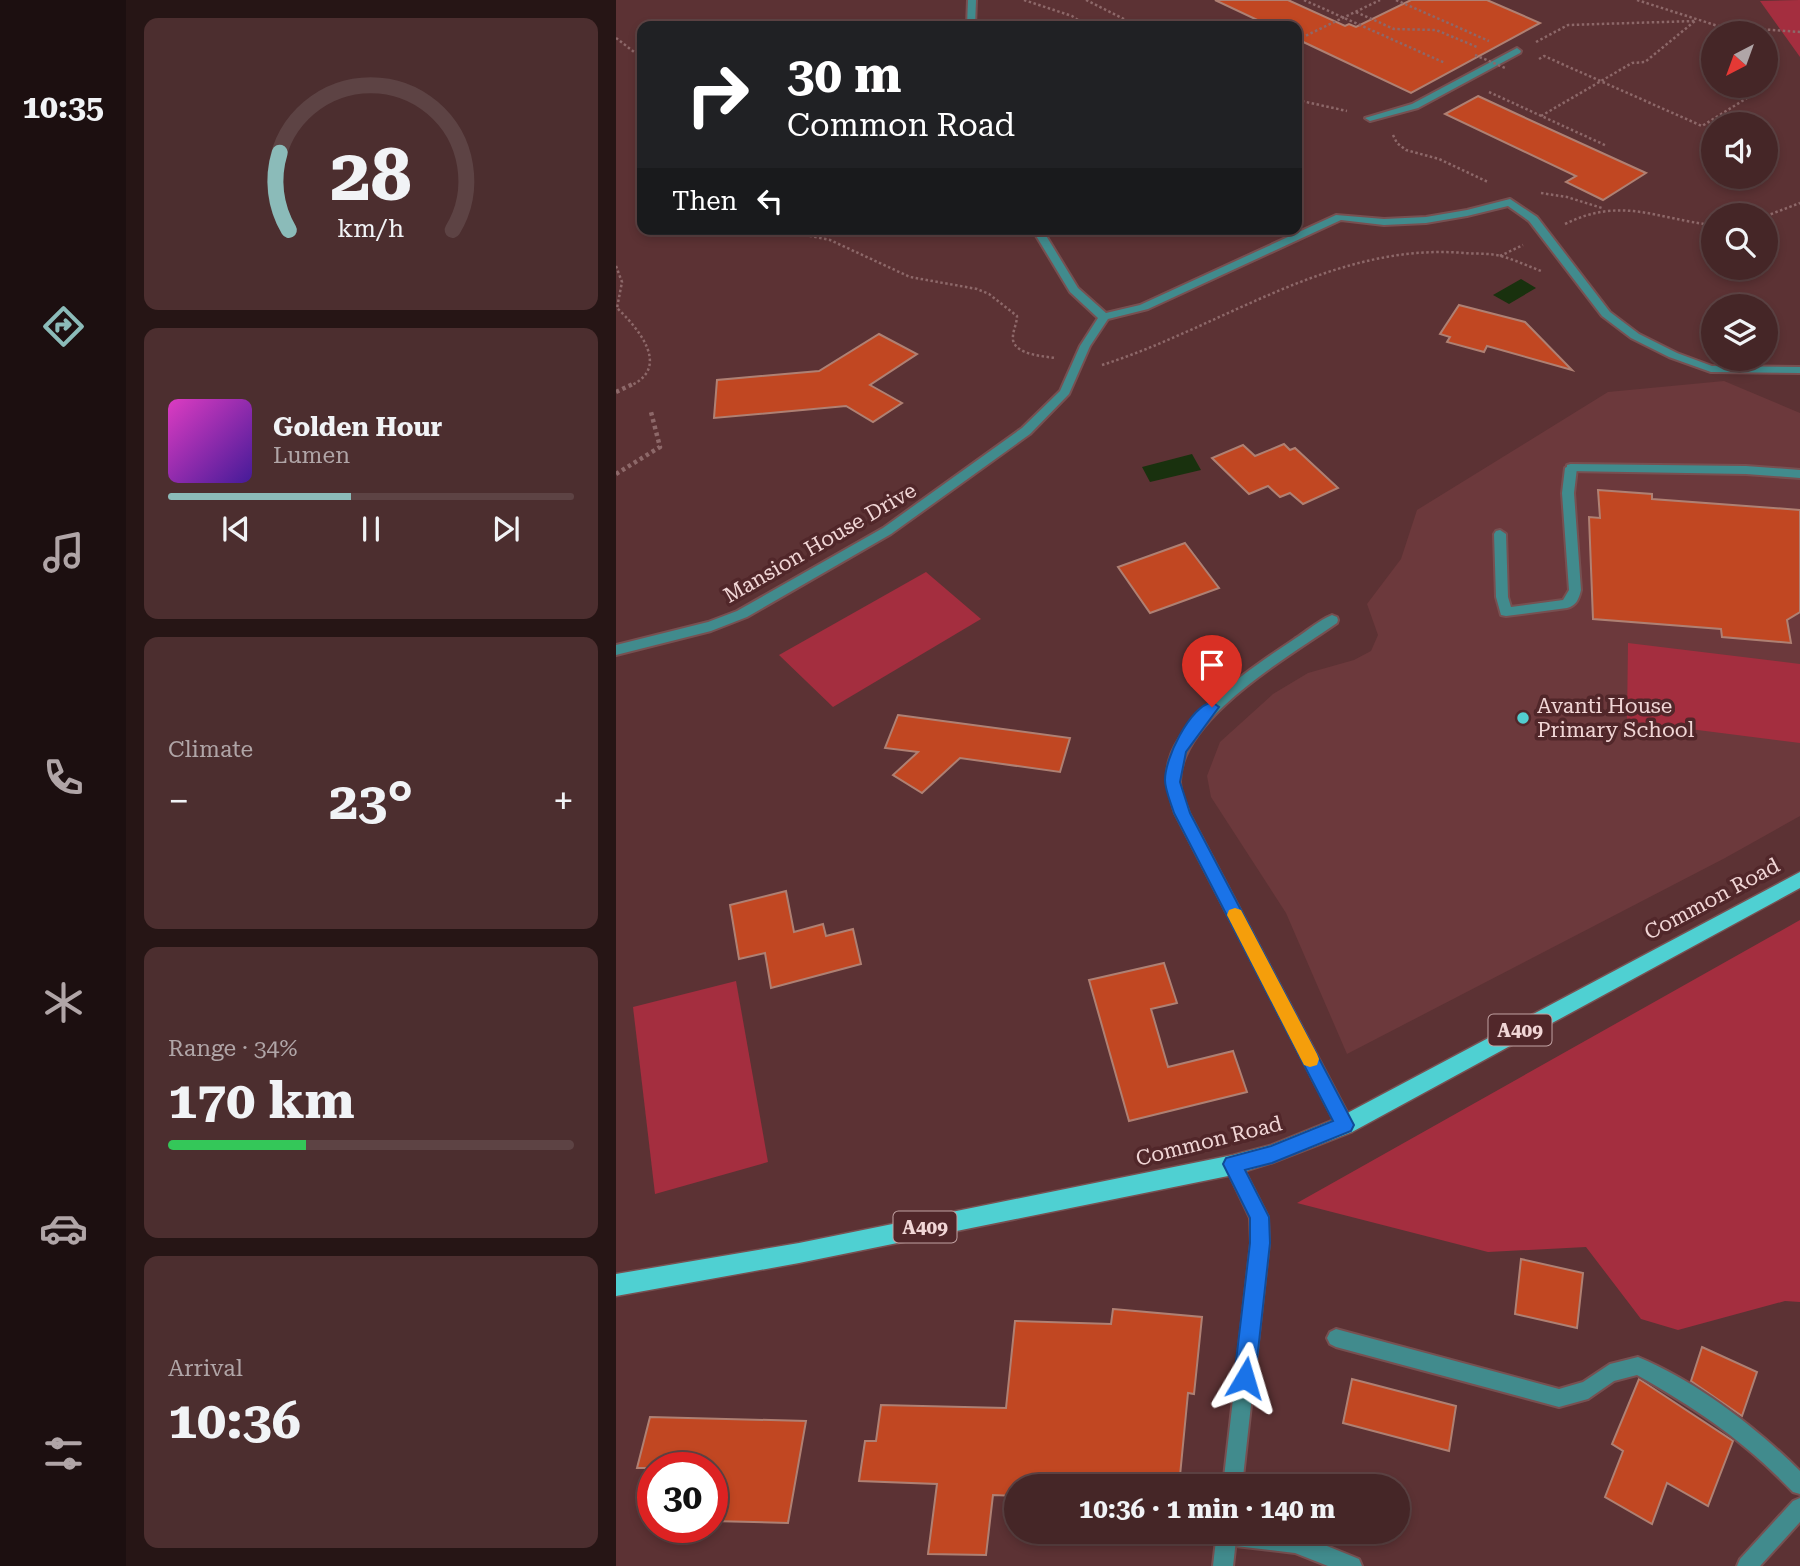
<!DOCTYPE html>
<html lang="en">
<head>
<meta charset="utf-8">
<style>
  :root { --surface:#452627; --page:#4c2e2f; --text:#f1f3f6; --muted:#b0a5a7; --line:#5d4344; --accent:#8bbbb9 }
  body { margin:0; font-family:"Roboto Serif",serif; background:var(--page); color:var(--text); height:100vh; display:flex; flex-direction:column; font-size:26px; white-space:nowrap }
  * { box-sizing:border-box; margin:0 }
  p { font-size:23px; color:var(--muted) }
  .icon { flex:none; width:38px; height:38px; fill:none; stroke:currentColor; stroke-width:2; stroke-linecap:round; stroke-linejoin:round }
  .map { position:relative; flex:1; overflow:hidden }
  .side { display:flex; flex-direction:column; gap:18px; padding:18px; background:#261515; width:490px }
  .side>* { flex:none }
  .hud { position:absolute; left:21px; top:21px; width:665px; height:214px; border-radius:14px; box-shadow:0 4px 10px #0003,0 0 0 2px var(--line); background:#202124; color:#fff; overflow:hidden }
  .needle { width:46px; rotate:221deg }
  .controls { position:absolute; left:1085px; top:21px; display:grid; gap:14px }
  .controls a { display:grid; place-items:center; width:77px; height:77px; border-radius:50%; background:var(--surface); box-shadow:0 4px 10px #0003,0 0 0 2px var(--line); font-size:35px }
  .speed { position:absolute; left:21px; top:1452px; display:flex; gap:14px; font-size:35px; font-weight:700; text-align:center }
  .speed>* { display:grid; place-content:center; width:91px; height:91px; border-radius:50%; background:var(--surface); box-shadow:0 4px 10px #0003,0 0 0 2px var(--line); line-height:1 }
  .speed .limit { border:10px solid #d22; background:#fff; color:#111 }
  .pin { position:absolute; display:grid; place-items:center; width:60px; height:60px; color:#fff; margin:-72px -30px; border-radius:50% 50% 50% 0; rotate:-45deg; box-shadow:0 0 7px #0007 }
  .pin .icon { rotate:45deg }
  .me { position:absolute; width:77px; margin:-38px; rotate:7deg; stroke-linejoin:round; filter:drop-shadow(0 0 5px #0008) }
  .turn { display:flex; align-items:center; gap:24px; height:147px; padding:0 35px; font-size:32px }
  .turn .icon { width:91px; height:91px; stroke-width:2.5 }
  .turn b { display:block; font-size:49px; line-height:60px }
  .then { display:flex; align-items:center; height:66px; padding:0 35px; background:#0003; gap:14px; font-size:26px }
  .big { font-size:52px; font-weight:700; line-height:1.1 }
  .side .widget { flex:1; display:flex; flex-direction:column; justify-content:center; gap:10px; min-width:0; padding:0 24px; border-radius:14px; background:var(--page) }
  .side .dial { align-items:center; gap:0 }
  .dial svg { height:182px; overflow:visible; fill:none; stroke:var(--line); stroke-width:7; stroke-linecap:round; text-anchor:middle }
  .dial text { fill:var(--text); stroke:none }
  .song { display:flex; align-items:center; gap:21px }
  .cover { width:84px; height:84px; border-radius:10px; background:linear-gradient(135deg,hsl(310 70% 55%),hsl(260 70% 35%)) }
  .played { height:7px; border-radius:4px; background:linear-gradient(90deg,var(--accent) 45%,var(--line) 45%) }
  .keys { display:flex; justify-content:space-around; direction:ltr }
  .heat { display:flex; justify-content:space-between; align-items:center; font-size:38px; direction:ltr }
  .charge { height:10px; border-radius:5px; background:linear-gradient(90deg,#34c759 34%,var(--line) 0) }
  .trip { position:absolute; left:388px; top:1474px; width:406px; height:70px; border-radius:35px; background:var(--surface); box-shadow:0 4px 10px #0003,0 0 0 2px var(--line); font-weight:700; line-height:70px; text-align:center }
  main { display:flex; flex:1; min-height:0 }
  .dock { display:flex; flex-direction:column; width:126px; justify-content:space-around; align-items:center; background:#1c0f10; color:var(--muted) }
  .dock .icon { width:49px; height:49px }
  .dock .selected { color:var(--accent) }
  .dock b { font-size:32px; color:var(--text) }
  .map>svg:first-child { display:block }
  .built { fill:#6c393c }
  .green { fill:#a42e3f }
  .water { fill:#19310e }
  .building { fill:#c14722; stroke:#af8073; stroke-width:2 }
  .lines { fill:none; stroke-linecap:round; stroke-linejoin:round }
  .lane-casing { stroke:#775051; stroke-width:4 }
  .street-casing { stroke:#775051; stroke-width:4 }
  .primary-casing { stroke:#775051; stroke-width:3 }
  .path-far1 { stroke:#8d6869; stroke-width:2.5; stroke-dasharray:2.5 2.5; stroke-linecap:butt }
  .path { stroke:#8d6869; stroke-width:4.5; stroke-dasharray:3.5 3.5; stroke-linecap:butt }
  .lane { fill:#418b8d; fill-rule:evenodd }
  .street { fill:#418b8d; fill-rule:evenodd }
  .primary { fill:#4fd0d2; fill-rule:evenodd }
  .path-bridge { stroke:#8d6869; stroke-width:2.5; stroke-dasharray:2.5 2.5; stroke-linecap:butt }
  .route { fill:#1a73e8; stroke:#114b97; stroke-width:2 }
  .slow { fill:#f59e0b }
  .poi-dot { fill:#52cdcf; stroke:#51272a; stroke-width:2.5 }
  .labels { text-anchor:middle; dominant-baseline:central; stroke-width:7; stroke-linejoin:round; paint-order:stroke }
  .shield { fill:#51272a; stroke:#c1a2a2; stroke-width:2 }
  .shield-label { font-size:19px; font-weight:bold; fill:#f1d6d6 }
  .street-label { font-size:21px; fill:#f1d6d6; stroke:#51272a }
  .poi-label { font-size:21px; fill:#f1d6d6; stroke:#51272a; text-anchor:start }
</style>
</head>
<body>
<main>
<nav class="dock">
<b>10:35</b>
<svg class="icon selected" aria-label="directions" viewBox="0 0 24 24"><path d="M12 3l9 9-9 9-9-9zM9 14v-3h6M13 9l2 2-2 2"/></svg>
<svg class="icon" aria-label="music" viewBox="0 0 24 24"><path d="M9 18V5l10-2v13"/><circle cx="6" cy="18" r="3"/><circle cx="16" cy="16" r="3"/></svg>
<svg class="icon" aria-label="phone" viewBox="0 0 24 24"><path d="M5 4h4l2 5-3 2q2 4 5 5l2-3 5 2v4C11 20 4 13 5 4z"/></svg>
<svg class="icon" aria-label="climate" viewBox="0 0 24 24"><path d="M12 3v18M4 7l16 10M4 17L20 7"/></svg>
<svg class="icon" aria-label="car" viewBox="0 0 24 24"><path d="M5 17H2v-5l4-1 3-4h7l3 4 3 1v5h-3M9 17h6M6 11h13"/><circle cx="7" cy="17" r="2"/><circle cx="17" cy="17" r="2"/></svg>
<svg class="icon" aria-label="filters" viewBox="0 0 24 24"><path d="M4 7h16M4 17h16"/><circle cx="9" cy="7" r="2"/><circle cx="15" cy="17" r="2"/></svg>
</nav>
<section class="side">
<div class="widget dial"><svg viewBox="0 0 100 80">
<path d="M14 69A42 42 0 1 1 86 69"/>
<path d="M14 69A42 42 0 0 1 10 35" stroke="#8bbbb9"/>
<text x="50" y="56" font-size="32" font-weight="700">28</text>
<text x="50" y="72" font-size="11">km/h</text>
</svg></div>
<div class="widget">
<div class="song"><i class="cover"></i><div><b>Golden Hour</b><p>Lumen</p></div></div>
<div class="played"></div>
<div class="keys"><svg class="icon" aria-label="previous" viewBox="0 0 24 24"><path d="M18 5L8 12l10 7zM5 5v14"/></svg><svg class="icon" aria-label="pause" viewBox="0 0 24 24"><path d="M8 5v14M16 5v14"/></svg><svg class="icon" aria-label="next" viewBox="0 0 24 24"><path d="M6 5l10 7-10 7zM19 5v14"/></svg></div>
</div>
<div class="widget"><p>Climate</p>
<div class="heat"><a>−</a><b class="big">23°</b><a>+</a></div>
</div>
<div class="widget"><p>Range · 34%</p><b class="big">170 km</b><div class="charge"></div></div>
<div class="widget"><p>Arrival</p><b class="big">10:36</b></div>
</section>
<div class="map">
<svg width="1184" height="1566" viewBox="0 0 1184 1566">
  <rect width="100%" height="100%" fill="#5c3234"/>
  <polygon class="built" points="1108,381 1184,413 1184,816 1109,858 731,1054 670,913 595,797 591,776 604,742 657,694 692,673 738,660 755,651 762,635 751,604 785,559 801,510 992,392"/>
  <g class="green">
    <polygon points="1184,0 1184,57 1144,1"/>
    <polygon points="310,572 365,619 217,707 163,655"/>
    <polygon points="1012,643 1184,664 1184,743 1011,721"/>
    <polygon points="1184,920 1184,1302 1169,1301 1062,1330 1025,1319 970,1247 872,1252 681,1203"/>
    <polygon points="120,981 152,1162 39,1194 17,1007"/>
  </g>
  <g class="water">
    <polygon points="905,279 920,288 893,304 877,295"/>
    <polygon points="576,454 585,470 534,482 526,467"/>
  </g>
  <g class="building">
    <polygon points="599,0 672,0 729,26 733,24 740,27 795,0 871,0 924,23 795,93 681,39 681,26 654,26"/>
    <polygon points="862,96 903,115 1030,173 987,200 950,182 960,176 829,114"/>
    <polygon points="843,305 909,322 956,370 871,346 868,352 831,342 834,337 824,334"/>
    <polygon points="263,334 301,354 254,385 286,403 257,422 230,406 98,418 101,380 203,371"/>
    <polygon points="668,444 674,450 679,448 722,488 687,504 674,493 664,497 652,486 633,494 596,458 627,445 639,456"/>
    <polygon points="982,490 1036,494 1036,499 1184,510 1184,612 1171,620 1175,643 1106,637 1105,629 977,619 973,517 984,518"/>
    <polygon points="569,543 603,588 534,613 502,567"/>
    <polygon points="282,715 454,738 444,772 344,758 306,793 277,775 302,752 269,748"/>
    <polygon points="170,891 178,932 207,924 210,936 237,929 245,964 155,988 149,953 123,959 114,905"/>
    <polygon points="548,963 561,1003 535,1009 552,1067 617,1051 631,1092 513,1121 473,980"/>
    <polygon points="905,1259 967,1273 961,1328 899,1314"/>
    <polygon points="497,1309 586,1317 578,1394 572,1393 563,1486 401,1486 401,1496 377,1495 370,1555 312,1554 321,1484 243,1481 249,1441 260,1441 265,1405 390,1408 399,1321 495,1324"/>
    <polygon points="1086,1347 1141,1372 1126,1416 1075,1381"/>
    <polygon points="736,1379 840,1406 833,1451 727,1423"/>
    <polygon points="1023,1379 1117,1441 1092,1506 1051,1483 1036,1524 989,1497 1007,1451 996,1444"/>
    <polygon points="34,1417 190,1421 172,1523 96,1521 96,1468 21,1468"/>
  </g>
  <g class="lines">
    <defs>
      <g id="lane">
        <polygon points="901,48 905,51 904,53 802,108 754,121 749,118 796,104"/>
        <path d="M955,464L961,468L958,493L965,590C963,599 960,606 951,608L890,616L885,615L880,597L878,534L880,531L884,530L890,534L892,597L895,607L947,600L953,590L946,493L949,468Z"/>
        <path d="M720,1329L943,1389L967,1382L994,1364L1022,1357C1080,1381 1140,1427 1184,1471V1494L1177,1492C1127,1440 1084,1411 1021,1375L998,1381L972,1399L943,1407L720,1347L714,1344L711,1338L714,1332Z"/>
        <polygon points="1184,1498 1184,1522 1144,1566 1121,1566 1124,1559 1177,1501"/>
        <polygon points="603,1531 679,1533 743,1559 746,1566 712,1566 679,1553 611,1545 604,1542 601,1535"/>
      </g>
      <g id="street">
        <polygon points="352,0 360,0 359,26 351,26"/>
        <polygon points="894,199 921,217 994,312 1023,334 1061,353 1096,366 1184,367 1184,373 1095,372 1053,357 1015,338 986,316 913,221 892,206 851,216 810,223 768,225 725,220 532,309 492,319 474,346 453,394 414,434 275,534 131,617 95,631 0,655 0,645 92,622 121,611 267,528 406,428 444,391 464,346 482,318 454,292 416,229 426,229 462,288 490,313 524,305 720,215 768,219 810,217 851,210"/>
        <polygon points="955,464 1130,466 1184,470 1184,478 1130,474 951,471 951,465"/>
        <path d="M716,615L721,617L722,620L721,623C674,656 563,719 564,782C564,793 570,803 573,813L735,1120L737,1125L735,1130L729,1132L723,1130L559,813C553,794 548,780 553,761C565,714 641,664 680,638C691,631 703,620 716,615Z"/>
        <polygon points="617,1157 623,1160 652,1217 653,1243 626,1486 607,1486 635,1243 634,1218 609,1165 611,1160"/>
        <polygon points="601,1531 621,1531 617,1566 597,1566"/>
      </g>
      <polygon id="primary" points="1184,872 1184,888 736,1132 656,1163 617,1175 183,1263 0,1296 0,1274 183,1243 617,1155 655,1145 722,1118"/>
    </defs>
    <use href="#lane" class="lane-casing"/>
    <use href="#street" class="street-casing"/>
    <use href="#primary" class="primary-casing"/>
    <g class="path-far1">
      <polyline points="408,0 456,16 471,26"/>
      <polyline points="470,0 522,26"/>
      <polyline points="688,0 829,63"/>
      <polyline points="780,0 873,41"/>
      <polyline points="1021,0 1102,26 1184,32"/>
      <polyline points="740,12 778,29 820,30 861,47"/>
      <polyline points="0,38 26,58"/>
      <polyline points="681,40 764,0"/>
      <polyline points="920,42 952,25 1079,21"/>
      <polyline points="923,59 928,56 1086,126 1131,98 1141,86"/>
      <polyline points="873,92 991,146"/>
      <polyline points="681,100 731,111"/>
      <polyline points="925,116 1016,63 1029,62 1079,21"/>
      <polyline points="777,135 781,143 790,150 823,159 872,182"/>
      <polyline points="925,193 951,197 986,208"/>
      <polyline points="1150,216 1184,203"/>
      <path d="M949,224C1006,196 1040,219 1097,225"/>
      <path d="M159,229L214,240L294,277L361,289L373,294L401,316C401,324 396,332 397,340C400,355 427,356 439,358"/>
      <polyline points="884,256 907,245"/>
      <path d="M0,266L6,282L1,308C21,327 55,366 16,385"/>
      <path d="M486,365C606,327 717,242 848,253C860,254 873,253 885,256C899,260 912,266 925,271"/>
    </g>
    <g class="path">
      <polyline points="0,392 19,383"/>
      <polyline points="0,474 44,447 35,412"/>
    </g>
    <use href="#lane" class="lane"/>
    <use href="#street" class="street"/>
    <use href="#primary" class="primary"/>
    <polyline class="path-bridge" points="859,55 889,68"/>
  </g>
  <path class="route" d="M596,702L603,707L570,752L564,782L574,813L738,1125L735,1131L656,1163L629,1170L653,1217L654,1243L639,1378L636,1385L629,1388L621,1385L618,1378L634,1243V1218L607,1164L610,1158L655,1146L717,1121L558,813C555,803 549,790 549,780C549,758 573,708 596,702Z"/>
  <polygon class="slow" points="619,908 625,910 701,1054 703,1059 701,1065 694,1067 688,1065 611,915 613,910"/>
  <circle class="poi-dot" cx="907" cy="718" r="7"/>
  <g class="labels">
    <g class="shield">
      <rect x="872.5" y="1014.5" width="63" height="31" rx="5"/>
      <rect x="277.5" y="1211.5" width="63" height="31" rx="5"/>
    </g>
    <g class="shield-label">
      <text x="904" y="1030">A409</text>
      <text x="309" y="1227">A409</text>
    </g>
    <g class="street-label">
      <text transform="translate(204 543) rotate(-30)">Mansion House Drive</text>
      <text transform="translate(1096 899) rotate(-28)">Common Road</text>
      <text transform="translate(593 1141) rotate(-14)">Common Road</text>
    </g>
    <g class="poi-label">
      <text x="921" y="706">Avanti House<tspan x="921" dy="24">Primary School</tspan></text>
    </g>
  </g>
</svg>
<div class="controls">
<a><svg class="needle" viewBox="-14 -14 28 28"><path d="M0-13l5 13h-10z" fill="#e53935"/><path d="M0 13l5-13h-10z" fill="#b0a5a7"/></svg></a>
<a><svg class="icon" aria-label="sound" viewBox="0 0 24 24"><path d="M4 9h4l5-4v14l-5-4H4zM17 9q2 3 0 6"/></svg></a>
<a><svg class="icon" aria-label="search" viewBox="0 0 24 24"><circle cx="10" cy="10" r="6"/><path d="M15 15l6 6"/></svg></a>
<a><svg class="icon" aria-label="layers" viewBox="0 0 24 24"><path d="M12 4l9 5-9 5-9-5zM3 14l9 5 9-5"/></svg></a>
</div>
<div class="speed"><div class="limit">30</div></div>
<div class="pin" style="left:596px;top:707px;background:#d93025"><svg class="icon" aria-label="arrive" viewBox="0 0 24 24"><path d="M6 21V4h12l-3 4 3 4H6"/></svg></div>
<svg class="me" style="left:629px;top:1378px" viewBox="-20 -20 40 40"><path d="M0-17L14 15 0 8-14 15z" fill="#1a73e8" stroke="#fff" stroke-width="4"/></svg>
<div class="trip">10:36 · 1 min · 140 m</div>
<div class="hud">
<div class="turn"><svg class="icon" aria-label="right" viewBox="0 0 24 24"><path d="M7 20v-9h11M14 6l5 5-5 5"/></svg><div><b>30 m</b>Common Road</div></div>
<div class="then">Then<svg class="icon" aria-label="left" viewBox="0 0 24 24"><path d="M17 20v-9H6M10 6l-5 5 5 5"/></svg></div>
</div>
</div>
</main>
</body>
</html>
